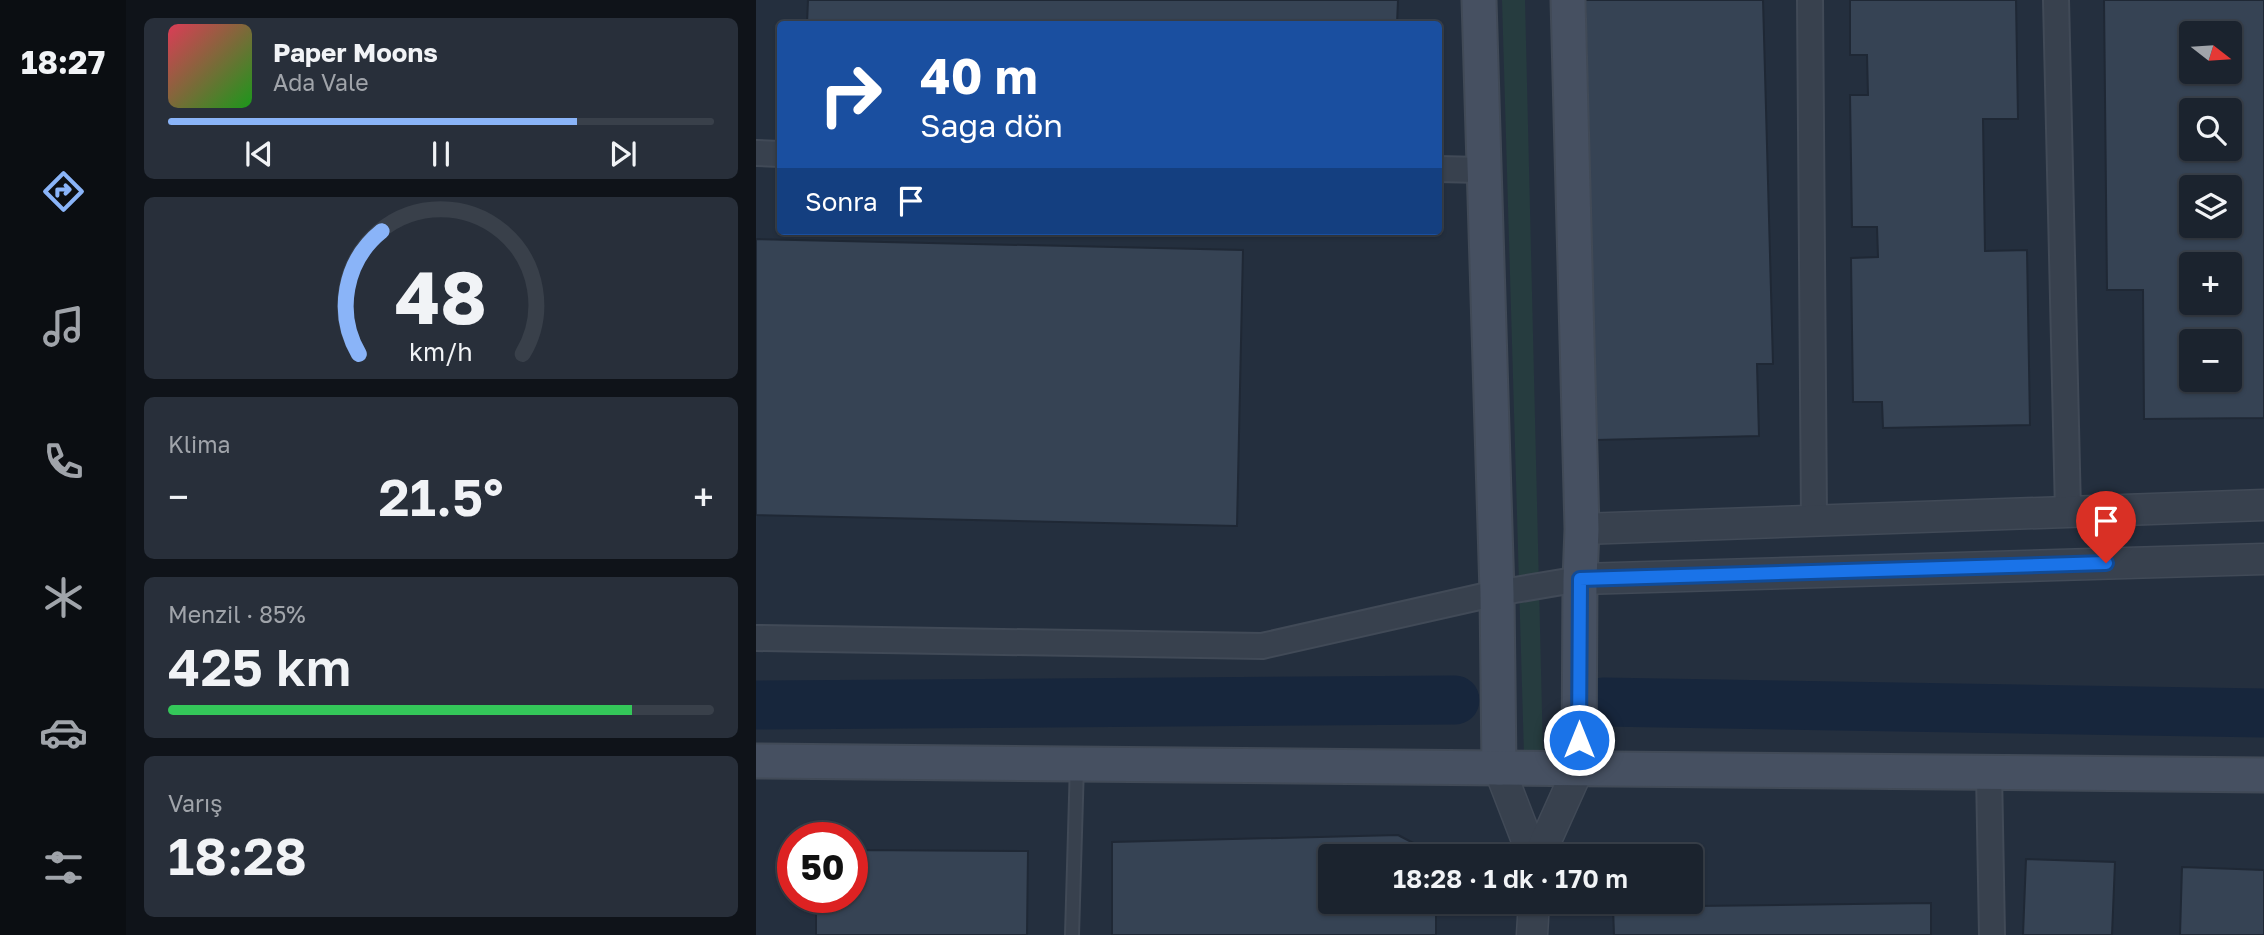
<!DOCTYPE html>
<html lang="tr">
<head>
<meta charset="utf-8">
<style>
  :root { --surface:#1b232e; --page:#282f3a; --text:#f1f3f6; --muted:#a0a4aa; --line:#39404a; --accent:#8ab4f8 }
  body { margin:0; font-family:"Golos Text",sans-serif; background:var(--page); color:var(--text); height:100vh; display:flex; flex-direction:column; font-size:26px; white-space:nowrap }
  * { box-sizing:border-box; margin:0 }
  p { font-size:23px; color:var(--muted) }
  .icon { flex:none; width:38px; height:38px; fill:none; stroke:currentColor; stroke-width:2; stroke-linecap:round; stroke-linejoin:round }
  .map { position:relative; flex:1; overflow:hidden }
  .details { display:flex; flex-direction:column; gap:18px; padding:18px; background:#0f1319; width:630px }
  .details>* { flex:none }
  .guide { position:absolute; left:21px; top:21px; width:665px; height:214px; border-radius:7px; box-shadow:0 2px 5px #0004,0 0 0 2px var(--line); background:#1a4fa0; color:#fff; overflow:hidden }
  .needle { width:46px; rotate:107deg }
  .controls { position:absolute; left:1423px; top:21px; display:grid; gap:14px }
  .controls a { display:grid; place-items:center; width:63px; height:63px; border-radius:7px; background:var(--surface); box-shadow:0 2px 5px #0004,0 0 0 2px var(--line); font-size:35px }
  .speed { position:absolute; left:21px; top:822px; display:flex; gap:14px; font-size:35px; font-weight:700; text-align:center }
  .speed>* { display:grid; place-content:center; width:91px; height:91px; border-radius:50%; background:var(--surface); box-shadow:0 2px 5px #0004,0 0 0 2px var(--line); line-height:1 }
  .speed .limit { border:10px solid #d22; background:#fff; color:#111 }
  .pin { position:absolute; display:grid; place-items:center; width:60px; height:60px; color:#fff; margin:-72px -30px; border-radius:50% 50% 50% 0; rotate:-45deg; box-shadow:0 0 7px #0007 }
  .pin .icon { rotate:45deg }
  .me { position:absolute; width:77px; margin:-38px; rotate:0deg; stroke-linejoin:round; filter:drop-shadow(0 0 5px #0008) }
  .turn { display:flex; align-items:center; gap:24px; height:147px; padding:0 28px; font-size:32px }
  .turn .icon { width:91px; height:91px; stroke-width:2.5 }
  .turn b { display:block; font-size:49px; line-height:60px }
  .then { display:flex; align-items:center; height:66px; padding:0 28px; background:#0003; gap:14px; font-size:26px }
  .big { font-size:52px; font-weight:600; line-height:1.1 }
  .details .tile { flex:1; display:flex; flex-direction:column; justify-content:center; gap:10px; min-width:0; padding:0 24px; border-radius:10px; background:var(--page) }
  .details .dial { align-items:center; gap:0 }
  .dial svg { height:182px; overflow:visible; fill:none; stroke:var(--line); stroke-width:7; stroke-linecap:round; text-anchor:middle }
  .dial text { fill:var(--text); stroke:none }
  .song { display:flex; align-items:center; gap:21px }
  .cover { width:84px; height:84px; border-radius:10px; background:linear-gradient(135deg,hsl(350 70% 55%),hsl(120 70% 35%)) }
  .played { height:7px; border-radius:4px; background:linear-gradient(90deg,var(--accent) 75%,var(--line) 75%) }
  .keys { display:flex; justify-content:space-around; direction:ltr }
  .heat { display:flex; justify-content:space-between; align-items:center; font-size:38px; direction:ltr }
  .charge { height:10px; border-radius:5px; background:linear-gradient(90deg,#34c759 85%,var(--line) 0) }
  .trip { position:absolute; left:562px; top:844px; width:385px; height:70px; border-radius:7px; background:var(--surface); box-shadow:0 2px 5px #0004,0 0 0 2px var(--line); font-weight:600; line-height:70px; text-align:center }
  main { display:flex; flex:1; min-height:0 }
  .tab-bar { display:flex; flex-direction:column; width:126px; justify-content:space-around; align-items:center; background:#0b0e12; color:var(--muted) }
  .tab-bar .icon { width:49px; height:49px }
  .tab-bar .selected { color:var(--accent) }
  .tab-bar b { font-size:32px; color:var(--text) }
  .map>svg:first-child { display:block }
  .grass { fill:#263c3f }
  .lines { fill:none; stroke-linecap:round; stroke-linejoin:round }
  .river { stroke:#17263c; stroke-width:49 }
  .building { fill:#364354; stroke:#1f2835; stroke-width:2; fill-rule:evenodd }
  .service-casing { stroke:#414a57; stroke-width:16 }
  .minor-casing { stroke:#414a57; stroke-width:28 }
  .tertiary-casing { stroke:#414a57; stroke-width:33 }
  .secondary-casing { stroke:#414a57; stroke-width:37 }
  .service { stroke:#38414e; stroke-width:12 }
  .minor { stroke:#38414e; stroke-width:24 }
  .tertiary { stroke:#38414e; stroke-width:30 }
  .secondary { stroke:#465061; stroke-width:33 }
  .route-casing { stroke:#114b97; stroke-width:18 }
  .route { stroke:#1a73e8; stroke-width:12 }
</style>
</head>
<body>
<main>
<nav class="tab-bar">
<b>18:27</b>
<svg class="icon selected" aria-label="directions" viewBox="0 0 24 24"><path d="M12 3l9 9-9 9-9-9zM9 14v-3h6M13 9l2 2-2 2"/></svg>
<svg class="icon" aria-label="music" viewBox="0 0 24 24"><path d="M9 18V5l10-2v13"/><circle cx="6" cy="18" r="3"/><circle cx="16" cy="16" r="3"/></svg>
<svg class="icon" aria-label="phone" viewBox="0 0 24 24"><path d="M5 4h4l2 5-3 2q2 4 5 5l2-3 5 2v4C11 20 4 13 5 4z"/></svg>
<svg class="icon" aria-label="climate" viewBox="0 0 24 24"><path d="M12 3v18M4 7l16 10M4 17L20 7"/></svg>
<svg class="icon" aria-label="car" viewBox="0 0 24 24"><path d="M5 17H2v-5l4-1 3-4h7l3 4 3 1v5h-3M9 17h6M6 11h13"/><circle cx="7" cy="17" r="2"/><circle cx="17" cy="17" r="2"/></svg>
<svg class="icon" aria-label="filters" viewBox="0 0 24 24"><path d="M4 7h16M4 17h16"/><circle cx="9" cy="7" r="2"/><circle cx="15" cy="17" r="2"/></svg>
</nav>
<section class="details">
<div class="tile">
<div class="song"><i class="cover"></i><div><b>Paper Moons</b><p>Ada Vale</p></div></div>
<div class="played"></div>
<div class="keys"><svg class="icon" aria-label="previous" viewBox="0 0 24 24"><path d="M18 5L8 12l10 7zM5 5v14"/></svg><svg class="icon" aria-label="pause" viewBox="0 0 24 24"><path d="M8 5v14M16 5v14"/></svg><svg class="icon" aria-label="next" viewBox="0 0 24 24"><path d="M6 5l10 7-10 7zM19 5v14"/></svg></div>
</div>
<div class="tile dial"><svg viewBox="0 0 100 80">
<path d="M14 69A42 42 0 1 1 86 69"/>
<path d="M14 69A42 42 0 0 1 24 15" stroke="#8ab4f8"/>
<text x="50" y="56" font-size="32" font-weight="700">48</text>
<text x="50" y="72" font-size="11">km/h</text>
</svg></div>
<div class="tile"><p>Klima</p>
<div class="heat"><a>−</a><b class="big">21.5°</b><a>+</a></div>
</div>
<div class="tile"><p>Menzil · 85%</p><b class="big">425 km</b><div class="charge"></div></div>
<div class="tile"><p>Varış</p><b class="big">18:28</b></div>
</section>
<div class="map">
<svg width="1508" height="935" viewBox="0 0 1508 935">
  <rect width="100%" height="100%" fill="#242f3e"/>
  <polygon class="grass" points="746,0 769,0 787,754 768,755"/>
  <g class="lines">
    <g class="river">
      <polyline points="847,702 1508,713"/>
      <polyline points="0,705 699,700"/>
    </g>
  </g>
  <g class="building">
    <polygon points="52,0 642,0 641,24 51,24"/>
    <polygon points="829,0 1007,0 1017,364 1001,364 1003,436 840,440"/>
    <polygon points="1094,0 1260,0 1262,119 1227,119 1229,251 1271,250 1274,425 1127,428 1126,402 1097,402 1095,258 1122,257 1121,227 1096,227 1094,95 1112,95 1111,55 1094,55"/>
    <path d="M1348,0H1508V418L1388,419L1387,290H1351ZM1435,33H1474V72H1435ZM1435,110H1474V149H1435ZM1435,187H1474V226H1435ZM1435,264H1474V303H1435ZM1435,341H1474V380H1435Z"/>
    <polygon points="0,239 487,250 481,526 0,515"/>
    <polygon points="642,835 667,848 670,856 574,856 574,901 680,901 680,935 356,935 356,842"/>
    <polygon points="96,850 272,851 271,935 60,935 60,898 96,898"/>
    <polygon points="1270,859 1359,862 1356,935 1267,935"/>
    <polygon points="1426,867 1508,870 1508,935 1424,935"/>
    <polygon points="1175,903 1175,935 858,935 857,907"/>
  </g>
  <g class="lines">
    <defs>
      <polyline id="service" points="316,935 321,764"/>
      <g id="minor">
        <polyline points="1054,0 1058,520"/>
        <polyline points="1300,0 1312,511"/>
        <polyline points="0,153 24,154"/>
        <polyline points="682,169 726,170"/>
        <polyline points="0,638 506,646 741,593 824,579"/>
        <polyline points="1233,772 1236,935"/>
      </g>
      <g id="tertiary">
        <polyline points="826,529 1508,505"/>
        <polyline points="824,579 1508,559"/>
        <polyline points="743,768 777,856"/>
        <polyline points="783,856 823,767"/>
        <polyline points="776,935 778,901"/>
      </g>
      <g id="secondary">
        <polyline points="723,0 741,593 743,768"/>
        <polyline points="812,0 826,529 824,579 823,767"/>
        <polyline points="0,761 1508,775"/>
      </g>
    </defs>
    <use href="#service" class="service-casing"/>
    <use href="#minor" class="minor-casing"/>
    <use href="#tertiary" class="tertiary-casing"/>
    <use href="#secondary" class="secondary-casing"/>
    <use href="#service" class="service"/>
    <use href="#minor" class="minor"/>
    <use href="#tertiary" class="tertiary"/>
    <use href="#secondary" class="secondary"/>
  </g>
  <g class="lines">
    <defs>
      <polyline id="route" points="823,740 824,579 1350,563"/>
    </defs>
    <use href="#route" class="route-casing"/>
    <use href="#route" class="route"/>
  </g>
</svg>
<div class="controls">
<a><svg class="needle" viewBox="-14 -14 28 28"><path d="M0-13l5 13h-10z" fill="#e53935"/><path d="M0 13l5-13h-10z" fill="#a0a4aa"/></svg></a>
<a><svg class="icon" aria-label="search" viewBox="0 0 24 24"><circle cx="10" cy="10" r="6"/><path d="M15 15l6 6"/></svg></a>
<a><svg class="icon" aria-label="layers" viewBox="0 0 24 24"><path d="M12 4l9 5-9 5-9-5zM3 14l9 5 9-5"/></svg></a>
<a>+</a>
<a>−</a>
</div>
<div class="speed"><div class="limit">50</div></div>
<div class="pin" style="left:1350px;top:563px;background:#d93025"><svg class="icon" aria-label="arrive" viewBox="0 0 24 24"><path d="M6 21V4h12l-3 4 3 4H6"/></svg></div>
<svg class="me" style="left:823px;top:740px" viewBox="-20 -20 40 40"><circle r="17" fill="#1a73e8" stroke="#fff" stroke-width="3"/><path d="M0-11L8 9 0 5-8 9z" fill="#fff"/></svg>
<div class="trip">18:28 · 1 dk · 170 m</div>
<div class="guide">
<div class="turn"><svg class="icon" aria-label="right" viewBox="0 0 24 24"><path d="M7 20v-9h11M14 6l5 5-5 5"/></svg><div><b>40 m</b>Sağa dön</div></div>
<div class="then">Sonra<svg class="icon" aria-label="arrive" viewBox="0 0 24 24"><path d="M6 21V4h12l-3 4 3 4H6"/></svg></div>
</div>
</div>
</main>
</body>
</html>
